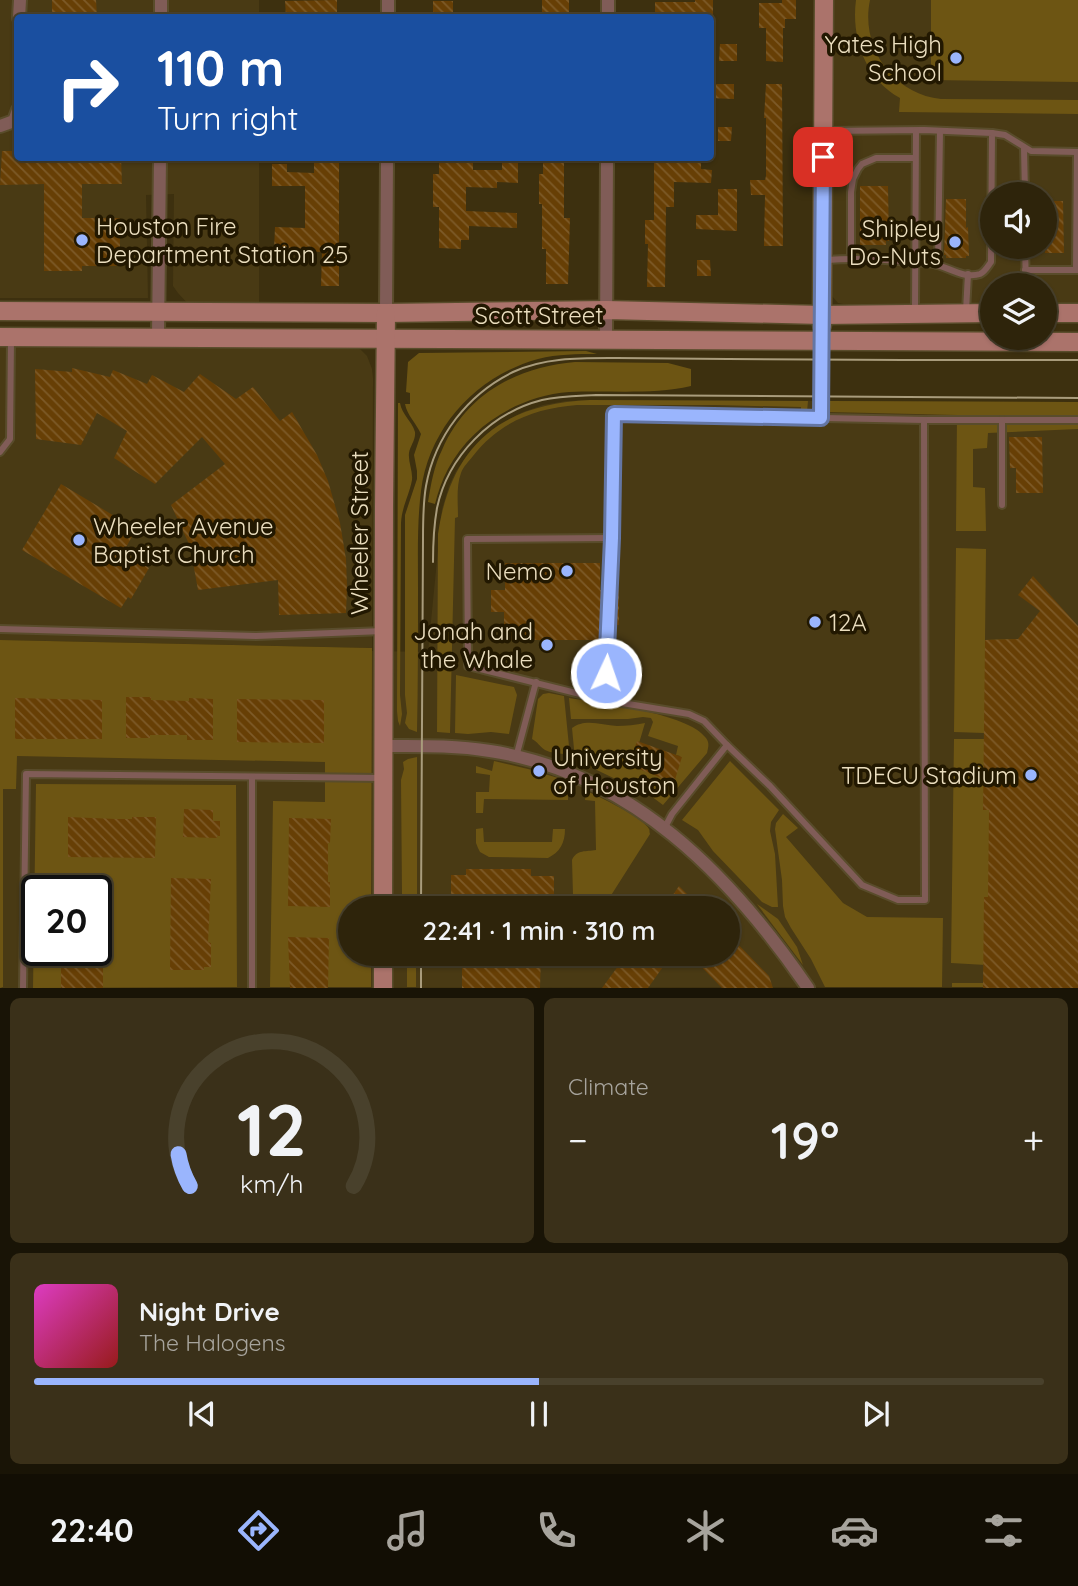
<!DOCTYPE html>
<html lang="en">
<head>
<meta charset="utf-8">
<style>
  :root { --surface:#2e240b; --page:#3a3019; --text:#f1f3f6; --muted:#a7a49d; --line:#49412c; --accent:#9ab5fd }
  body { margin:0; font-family:Quicksand,sans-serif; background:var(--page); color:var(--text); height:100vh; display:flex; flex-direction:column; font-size:26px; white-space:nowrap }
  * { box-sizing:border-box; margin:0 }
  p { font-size:23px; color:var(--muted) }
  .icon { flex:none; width:38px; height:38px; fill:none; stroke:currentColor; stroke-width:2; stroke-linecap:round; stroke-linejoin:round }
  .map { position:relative; height:988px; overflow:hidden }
  .side { display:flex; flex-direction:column; gap:10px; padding:10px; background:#191406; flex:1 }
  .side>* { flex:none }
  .top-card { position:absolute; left:14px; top:14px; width:700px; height:147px; border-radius:7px; box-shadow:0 2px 5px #0004,0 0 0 2px var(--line); background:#1a4fa0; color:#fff; overflow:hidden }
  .fabs { position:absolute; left:980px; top:182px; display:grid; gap:14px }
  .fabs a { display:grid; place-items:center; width:77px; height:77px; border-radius:50%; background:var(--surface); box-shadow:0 2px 5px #0004,0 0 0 2px var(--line); font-size:35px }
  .speed { position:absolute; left:21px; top:875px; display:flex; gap:14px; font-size:35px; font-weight:700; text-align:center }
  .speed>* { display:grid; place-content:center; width:91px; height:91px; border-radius:50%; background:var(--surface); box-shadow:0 2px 5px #0004,0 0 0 2px var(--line); line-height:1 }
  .speed .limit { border:4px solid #111; border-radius:10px; background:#fff; color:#111 }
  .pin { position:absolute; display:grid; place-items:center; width:60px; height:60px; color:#fff; margin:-30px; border-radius:14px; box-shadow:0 4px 10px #0006 }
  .me { position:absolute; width:77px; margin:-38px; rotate:3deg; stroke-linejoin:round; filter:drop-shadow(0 0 5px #0008) }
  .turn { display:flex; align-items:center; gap:24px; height:147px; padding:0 28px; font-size:32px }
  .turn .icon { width:91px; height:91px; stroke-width:2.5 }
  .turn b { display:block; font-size:49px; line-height:60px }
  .big { font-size:52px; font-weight:600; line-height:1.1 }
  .side .widget { flex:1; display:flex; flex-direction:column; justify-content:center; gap:10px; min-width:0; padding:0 24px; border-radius:10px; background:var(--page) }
  .side .dial { align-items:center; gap:0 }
  .dial svg { height:182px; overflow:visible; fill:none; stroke:var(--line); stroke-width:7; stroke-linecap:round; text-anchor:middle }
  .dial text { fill:var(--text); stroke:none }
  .song { display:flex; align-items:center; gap:21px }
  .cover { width:84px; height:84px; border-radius:10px; background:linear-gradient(135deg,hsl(310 70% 55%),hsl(0 70% 35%)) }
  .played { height:7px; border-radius:4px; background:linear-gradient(90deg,var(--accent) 50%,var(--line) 50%) }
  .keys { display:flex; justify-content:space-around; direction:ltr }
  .heat { display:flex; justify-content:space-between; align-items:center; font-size:38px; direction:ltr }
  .side .tiles { flex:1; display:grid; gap:10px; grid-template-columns:1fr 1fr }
  .widget:last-child { grid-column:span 2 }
  .trip { position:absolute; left:338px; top:896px; width:402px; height:70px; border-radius:35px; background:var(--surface); box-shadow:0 2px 5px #0004,0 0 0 2px var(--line); font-weight:600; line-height:70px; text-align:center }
  .tabs { display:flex; height:112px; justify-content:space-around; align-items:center; background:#120e04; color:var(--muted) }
  .tabs .icon { width:49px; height:49px }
  .tabs .selected { color:var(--accent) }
  .tabs b { font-size:32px; color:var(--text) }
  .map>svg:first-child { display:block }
  .built { fill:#493a14; fill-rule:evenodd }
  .green { fill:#6d5513; fill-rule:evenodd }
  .building { fill:url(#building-back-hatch) }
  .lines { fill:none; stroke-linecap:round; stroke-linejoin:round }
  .service-casing { stroke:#594c2b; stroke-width:10 }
  .minor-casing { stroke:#594c2b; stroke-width:16 }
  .secondary-casing { stroke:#594c2b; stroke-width:21 }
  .service { stroke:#805c57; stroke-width:6 }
  .minor { stroke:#805c57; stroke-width:12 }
  .secondary { stroke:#ab736b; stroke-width:18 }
  .tram { stroke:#a99c7c; stroke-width:2 }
  .route-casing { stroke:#6476a4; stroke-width:18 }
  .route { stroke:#9ab5fd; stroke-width:12 }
  .poi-dot { fill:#9ab5fd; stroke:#221801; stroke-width:2.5 }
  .labels { text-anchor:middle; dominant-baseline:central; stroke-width:7; stroke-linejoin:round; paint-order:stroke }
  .poi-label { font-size:24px; fill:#ebdebf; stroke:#221801; text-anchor:end }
  .street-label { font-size:24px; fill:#ebdebf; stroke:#221801 }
</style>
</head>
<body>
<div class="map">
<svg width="1078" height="988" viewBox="0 0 1078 988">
  <defs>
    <pattern id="building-back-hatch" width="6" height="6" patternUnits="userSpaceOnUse" patternTransform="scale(1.75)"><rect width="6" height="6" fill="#673f05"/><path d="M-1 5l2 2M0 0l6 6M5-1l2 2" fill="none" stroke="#7d5a28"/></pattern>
  </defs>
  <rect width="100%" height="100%" fill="#3d300f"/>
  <g class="built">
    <polygon points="0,0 259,0 259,17 18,18 18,158 259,158 259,304 189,305 178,293 173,286 174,194 146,195 148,298 0,298"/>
    <path d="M834,0H1078V305H1045V285H992V305H848L838,303L832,296L831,284ZM992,194H1045V247H992Z"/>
    <polygon points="0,343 357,347 361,350 367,356 372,369 373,378 372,648 0,640"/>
    <path d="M590,400L1078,402V987L0,988V644L428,652L442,509L449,486L456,471L471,450L487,434L500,424L523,412L543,405L566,401ZM37,891H96V950H37ZM350,908H728V954H350Z"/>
  </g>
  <g class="green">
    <path d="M856,0H870C860,47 893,94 941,99L1078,100V114L899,112L900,98C865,79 851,37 856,0Z"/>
    <polygon points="931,0 1078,0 1078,82 931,80"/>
    <path d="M586,351L597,354C577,354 558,354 538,359C477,376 429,427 421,491C417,523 418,555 418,587C418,635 418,684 417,732L409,729L405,723L407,713L405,695V515L417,479V471L414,455L421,434C416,423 407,415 405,404H410V393L406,392L408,362L419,353Z"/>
    <path d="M575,362L668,363L691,369V386C651,395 610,390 569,392C519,396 471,425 448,469C442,480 438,492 435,504L428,502C431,484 434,466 442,450C466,394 517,367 575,362Z"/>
    <path d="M590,400L808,401L807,412H801V407L715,405H577C536,408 499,422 473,456C469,461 463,467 461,473C456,486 458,504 458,517L455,518L450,733L437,732L438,534C451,445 501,404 590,400Z"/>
    <polygon points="830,401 1078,402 1078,429 988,433 987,448 973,449 973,487 985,488 986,531 956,531 957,415 830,412"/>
    <path d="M398,403H400C402,415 412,421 415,432C416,440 410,446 409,453C408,462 413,471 412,480C409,496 402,506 401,523L400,695L402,714L400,726L398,721L397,711Z"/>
    <polygon points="956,548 986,549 985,640 1019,639 1078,987 952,987 952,983 983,983 986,965 951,963 954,739 984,739 984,733 954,732"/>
    <polygon points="0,640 372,648 371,908 350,908 350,954 371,954 371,987 270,987 273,801 325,802 325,762 17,756 16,789 3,789 3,987 0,988"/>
    <polygon points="456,675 514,687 517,695 509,734 491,732 468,734 455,733"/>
    <path d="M549,693L564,696L569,746L567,754C560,754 551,753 545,750C539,746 538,742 532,739L538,699L543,694Z"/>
    <path d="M569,698C600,703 688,713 706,738C710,743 708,748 707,753L663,805L651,796L580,762L574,749L572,728C585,718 602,725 617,726C626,726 636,725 645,723L632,767L672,779L680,756L676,755L678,746L648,736L653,722L651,718L643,717L628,719H571Z"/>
    <polygon points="417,757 417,908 405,908 402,894 401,780 404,769 403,762 408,759"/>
    <polygon points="494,761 528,769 568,781 568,800 484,799 483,813 476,813 476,792 489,792 490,775 476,773 476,766 492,771"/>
    <polygon points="730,761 779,810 771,822 770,831 775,854 778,907 772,907 762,902 713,851 698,830 682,820"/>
    <path d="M36,784L236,785L237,987L33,988ZM37,891H96V950H37Z"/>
    <path d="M586,791C598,796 644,818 649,829C650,830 649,832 650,834L603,908H576L554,906V894L573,895L572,860C577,849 586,852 596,850L595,801L585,800Z"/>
    <polygon points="783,814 798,828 786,837 843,903 867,917 943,918 942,987 825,987 811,959 791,928 785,917 783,906 782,880 775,829 776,823"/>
    <path d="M483,828L484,842H552L553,829H565C565,843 560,852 548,858L489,857L480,852L478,848L476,843V829Z"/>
    <polygon points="757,904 778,919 797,947 803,965"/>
    <rect x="407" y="954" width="9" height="33"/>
  </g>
  <g class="building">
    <polygon points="52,0 96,0 97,16 90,16 90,18 59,18 59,15 52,15"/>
    <polygon points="337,0 337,18 286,18 285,1"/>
    <rect x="542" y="0" width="27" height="18"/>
    <polygon points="695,0 713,0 713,15 678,14 678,18 655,18 655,2 695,2"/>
    <polygon points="782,0 796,0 796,19 785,19 785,28 783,28 783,62 766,61 766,28 759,28 759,3 782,3"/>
    <rect x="433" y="1" width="20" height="17"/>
    <polygon points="720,44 737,44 737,61 719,61"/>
    <polygon points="710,84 734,84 734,99 710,98"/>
    <polygon points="766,84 782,84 783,246 764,246 765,195 751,195 750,180 765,180 766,176 766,118 764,118"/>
    <polygon points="718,127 732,127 731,141 718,141"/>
    <polygon points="2,151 17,151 17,158 55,158 55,161 105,161 105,158 121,158 122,184 82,184 82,218 120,218 120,266 82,266 82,271 44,271 44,184 0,185"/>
    <polygon points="314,158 339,158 339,286 321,286 322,252 274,250 275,227 305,228 305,186 272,186 272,164 287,164 287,172 314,173"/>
    <polygon points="439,158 473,158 473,170 502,170 502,158 518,158 518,183 497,182 497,188 466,187 466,211 517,213 517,228 469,226 469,240 461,240 461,249 439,248 439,207 433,207 433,174 439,174"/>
    <polygon points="543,158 564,158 564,218 570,218 568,284 546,284 546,249 542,249 542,204 539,204 539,174 543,174"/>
    <polygon points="654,158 701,158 701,169 712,170 711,183 674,182 674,207 666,207 665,287 647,287 648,244 645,244 645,220 654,220"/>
    <polygon points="860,186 888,186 889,241 886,241 886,245 860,245"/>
    <polygon points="718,189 737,189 737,231 696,229 696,215 718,215"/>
    <polygon points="946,199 966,199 966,228 968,227 969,256 966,256 966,258 946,258 946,255 944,255"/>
    <polygon points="1045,201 1063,201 1064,253 1045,253"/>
    <polygon points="697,260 710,260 711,276 697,276"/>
    <polygon points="72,368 110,377 113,370 147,384 152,375 184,392 200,374 236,399 253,387 280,421 292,412 317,455 328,481 340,523 346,559 347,587 346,613 279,615 278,580 198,590 190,546 171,505 225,464 202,437 155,484 114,458 127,431 97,413 81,445 36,439 35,369 72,372"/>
    <polygon points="1009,437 1042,437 1043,493 1016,493 1016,468 1010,468"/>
    <polygon points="61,484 136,529 123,553 149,568 131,599 128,597 121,608 22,550"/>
    <polygon points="505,563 600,563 600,590 604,590 601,640 504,640 504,612 491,612 491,590 505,590"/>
    <polygon points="1033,576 1078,626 1078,988 983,988 984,897 988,897 989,810 983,810 985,640 1018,639 1040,611 1018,595"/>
    <polygon points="615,590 619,590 619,625 613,625"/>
    <polygon points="126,697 151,697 151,700 189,701 189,698 213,699 213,740 187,740 187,735 150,735 150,738 126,738"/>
    <polygon points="15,698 102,700 102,739 15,739"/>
    <polygon points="237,699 324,700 324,743 237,742"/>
    <polygon points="637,741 682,757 674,783 629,765"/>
    <polygon points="184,809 213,810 213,821 220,821 220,836 217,836 217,838 183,837"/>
    <polygon points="68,817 116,819 132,819 132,817 156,817 155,858 68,857"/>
    <polygon points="289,818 331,819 330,843 328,843 328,882 330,882 330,907 288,906"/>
    <polygon points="466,869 531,869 531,876 554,876 554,906 521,905 521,908 482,908 482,898 451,898 451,875 466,875"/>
    <polygon points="171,878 211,879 208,942 211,943 211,967 204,967 204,970 170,970"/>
    <polygon points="679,886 701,908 664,908"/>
    <polygon points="728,934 769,976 773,988 722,988 689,954 728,954"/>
    <polygon points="288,937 329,938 328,988 290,988"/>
    <polygon points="65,950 103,950 103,988 61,988 61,965 65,965"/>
    <polygon points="462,954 541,954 540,988 462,988"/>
    <polygon points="627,954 672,954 648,988 602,988"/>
  </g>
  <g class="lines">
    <defs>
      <g id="service">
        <path d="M825,131L924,130L992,133L991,262C988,266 985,272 980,274C964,279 950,268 937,265C929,262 918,263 909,262C881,259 854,258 826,260"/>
        <polyline points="992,133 1005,135 1031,151 1078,152"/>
        <polyline points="1024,148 1025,194"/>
        <polyline points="1025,247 1026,285"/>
        <polyline points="851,258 851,192 853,179 858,169 862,164 876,158 915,158"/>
        <polyline points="938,265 940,131"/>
        <polyline points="1025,270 1078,270"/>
        <polyline points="1076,270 1077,152"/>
        <polyline points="915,311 916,131"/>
        <polyline points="966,311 968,274"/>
        <polyline points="821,418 821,343"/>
        <polyline points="924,420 1078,420"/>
        <polyline points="0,452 10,439 11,339"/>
        <polyline points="1002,505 1002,420"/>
        <polyline points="612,538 467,539 468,666 604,700 689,714 704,721 727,745"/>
        <polyline points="0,629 256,636 383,631"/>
        <polyline points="604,700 612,538 614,414 924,420 925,900 898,900 862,885 770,786 727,745 672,814 664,829"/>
        <polyline points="516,757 536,682"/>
        <polyline points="23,988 26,774 381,778"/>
        <polyline points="252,988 252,777"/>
      </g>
      <g id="minor">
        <polyline points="19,18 20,0"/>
        <polyline points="161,18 161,0"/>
        <polyline points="388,18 388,0"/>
        <polyline points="608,18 608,0"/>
        <polyline points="0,126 14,121 18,110"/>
        <polyline points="386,313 387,158"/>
        <polyline points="158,337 160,158"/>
        <polyline points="606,340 607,158"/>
        <path d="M384,746C419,746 454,745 490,751C631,773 730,874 808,988"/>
      </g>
      <g id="secondary">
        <polyline points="0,311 386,313 606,310 822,315 992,313"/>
        <polyline points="1045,313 1078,313"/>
        <polyline points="822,325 824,0"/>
        <polyline points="0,337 1078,342"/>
        <polyline points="383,908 384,506 386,313"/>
        <polyline points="383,988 383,954"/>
      </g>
    </defs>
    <use href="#service" class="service-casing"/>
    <use href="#minor" class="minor-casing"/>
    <use href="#secondary" class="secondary-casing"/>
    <use href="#service" class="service"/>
    <use href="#minor" class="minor"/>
    <use href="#secondary" class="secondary"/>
    <g class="tram">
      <path d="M433,562C433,544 434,525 437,508C448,456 491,413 542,400C560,396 578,396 596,395L1078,398"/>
      <path d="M421,908L423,539C423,521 423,503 426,486C435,436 468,394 513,372C545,357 582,358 617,358C654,358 691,359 728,359C845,360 961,360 1078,360"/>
      <polyline points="421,988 421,954"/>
    </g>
  </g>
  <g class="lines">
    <defs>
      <polyline id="route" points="606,673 612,538 614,414 821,418 823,157"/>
    </defs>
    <use href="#route" class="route-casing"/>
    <use href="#route" class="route"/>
  </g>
  <g class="poi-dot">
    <circle cx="956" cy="58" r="7"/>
    <circle cx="82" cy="240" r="7"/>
    <circle cx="955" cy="242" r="7"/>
    <circle cx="79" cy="540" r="7"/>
    <circle cx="567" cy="571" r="7"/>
    <circle cx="815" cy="622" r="7"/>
    <circle cx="547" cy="645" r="7"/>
    <circle cx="539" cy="771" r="7"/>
    <circle cx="1031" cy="775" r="7"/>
  </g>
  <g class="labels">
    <g class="poi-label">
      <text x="942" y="44">Yates High<tspan x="942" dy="28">School</tspan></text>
      <text x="96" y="226" text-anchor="start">Houston Fire<tspan x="96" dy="28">Department Station 25</tspan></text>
      <text x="941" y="228">Shipley<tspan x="941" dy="28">Do-Nuts</tspan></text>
      <text x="93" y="526" text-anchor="start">Wheeler Avenue<tspan x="93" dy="28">Baptist Church</tspan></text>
      <text x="553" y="571">Nemo</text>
      <text x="829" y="622" text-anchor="start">12A</text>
      <text x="533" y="631">Jonah and<tspan x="533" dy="28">the Whale</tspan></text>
      <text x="553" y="757" text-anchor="start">University<tspan x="553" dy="28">of Houston</tspan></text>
      <text x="1017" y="775">TDECU Stadium</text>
    </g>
    <g class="street-label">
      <text x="539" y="315">Scott Street</text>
      <text transform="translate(359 533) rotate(-90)">Wheeler Street</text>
    </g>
  </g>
</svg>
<div class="fabs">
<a><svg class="icon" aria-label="sound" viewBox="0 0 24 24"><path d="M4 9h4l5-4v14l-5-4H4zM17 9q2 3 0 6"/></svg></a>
<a><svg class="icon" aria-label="layers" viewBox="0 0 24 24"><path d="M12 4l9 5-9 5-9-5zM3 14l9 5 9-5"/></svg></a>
</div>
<div class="speed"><div class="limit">20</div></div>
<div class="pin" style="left:823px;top:157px;background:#d93025"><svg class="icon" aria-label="arrive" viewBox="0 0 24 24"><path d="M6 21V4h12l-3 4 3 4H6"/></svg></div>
<svg class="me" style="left:606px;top:673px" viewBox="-20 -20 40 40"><circle r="17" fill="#9ab5fd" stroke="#fff" stroke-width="3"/><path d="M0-11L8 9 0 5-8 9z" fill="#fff"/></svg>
<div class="trip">22:41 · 1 min · 310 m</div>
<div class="top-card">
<div class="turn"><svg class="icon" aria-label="right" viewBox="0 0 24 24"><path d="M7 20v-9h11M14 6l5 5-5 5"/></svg><div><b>110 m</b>Turn right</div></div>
</div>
</div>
<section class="side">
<div class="tiles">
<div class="widget dial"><svg viewBox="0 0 100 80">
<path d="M14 69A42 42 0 1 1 86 69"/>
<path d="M14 69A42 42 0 0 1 9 55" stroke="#9ab5fd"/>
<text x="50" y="56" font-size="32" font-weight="700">12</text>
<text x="50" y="72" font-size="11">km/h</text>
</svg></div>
<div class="widget"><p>Climate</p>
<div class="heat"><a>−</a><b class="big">19°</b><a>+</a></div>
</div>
<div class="widget">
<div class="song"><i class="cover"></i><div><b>Night Drive</b><p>The Halogens</p></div></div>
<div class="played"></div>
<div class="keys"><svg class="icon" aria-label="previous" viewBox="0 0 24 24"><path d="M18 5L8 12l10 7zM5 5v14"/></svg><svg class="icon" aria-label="pause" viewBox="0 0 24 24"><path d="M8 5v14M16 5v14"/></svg><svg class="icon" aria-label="next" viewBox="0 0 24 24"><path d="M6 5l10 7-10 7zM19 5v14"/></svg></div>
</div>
</div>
</section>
<nav class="tabs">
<b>22:40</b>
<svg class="icon selected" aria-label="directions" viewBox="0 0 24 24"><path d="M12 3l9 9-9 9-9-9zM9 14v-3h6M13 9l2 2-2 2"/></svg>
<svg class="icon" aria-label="music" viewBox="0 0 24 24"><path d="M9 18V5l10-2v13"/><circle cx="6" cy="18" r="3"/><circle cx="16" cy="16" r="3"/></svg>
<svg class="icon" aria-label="phone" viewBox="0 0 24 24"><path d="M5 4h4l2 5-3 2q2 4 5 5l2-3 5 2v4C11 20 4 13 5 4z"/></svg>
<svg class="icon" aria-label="climate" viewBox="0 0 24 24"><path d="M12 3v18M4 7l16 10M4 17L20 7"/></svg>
<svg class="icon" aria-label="car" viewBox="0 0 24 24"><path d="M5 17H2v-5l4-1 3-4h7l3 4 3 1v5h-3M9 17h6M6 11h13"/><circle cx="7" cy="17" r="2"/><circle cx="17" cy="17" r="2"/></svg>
<svg class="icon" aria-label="filters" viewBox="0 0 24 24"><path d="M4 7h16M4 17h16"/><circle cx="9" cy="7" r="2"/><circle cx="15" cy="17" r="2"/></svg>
</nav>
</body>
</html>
